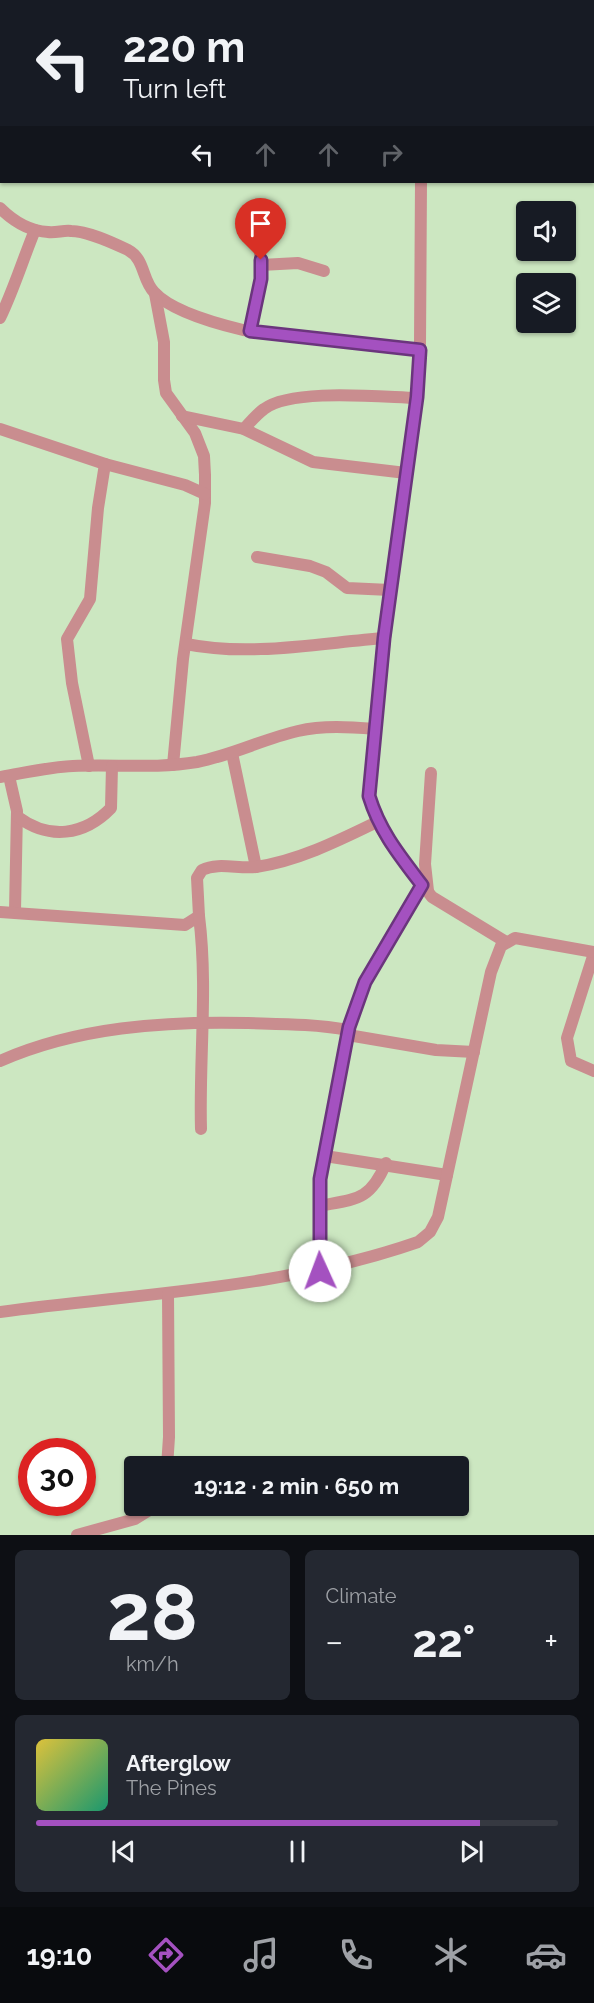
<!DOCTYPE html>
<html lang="en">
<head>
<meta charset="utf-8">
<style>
  :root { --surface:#171b24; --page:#242831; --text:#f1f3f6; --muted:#9ea1a6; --line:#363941; --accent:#a451c0 }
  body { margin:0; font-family:Raleway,sans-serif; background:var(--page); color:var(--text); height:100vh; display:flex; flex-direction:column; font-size:22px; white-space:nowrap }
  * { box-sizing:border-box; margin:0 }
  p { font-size:20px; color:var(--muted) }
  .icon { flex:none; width:33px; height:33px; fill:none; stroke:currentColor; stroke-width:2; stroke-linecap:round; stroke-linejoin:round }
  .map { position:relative; height:1535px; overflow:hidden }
  .details { display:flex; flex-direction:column; gap:15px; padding:15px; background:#0d0f14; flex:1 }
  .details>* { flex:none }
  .guide { position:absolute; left:0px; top:0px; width:594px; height:183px; box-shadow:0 2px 4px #0004; background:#171b24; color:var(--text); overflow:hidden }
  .fabs { position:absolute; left:516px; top:201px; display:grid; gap:12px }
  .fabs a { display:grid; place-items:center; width:60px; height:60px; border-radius:6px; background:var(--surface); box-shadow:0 2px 4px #0004; font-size:30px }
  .speed { position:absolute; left:18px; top:1438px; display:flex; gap:12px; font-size:30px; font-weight:700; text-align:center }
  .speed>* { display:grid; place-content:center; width:78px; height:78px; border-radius:50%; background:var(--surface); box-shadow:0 2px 4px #0004; line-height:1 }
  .speed .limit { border:9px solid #d22; background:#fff; color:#111 }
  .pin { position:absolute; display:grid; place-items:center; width:51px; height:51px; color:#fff; margin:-62px -26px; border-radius:50% 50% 50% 0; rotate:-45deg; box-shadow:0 0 6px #0007 }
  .pin .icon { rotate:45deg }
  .me { position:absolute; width:66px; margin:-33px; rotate:358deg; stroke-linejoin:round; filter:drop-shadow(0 0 4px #0008) }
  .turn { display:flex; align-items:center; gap:21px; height:126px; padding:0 24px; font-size:27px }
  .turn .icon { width:78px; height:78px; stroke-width:2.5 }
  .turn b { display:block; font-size:42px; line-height:51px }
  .lanes { display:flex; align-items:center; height:57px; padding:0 24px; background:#0003; justify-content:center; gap:30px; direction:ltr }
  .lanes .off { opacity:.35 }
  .big { font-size:45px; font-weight:700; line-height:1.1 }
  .details .widget { flex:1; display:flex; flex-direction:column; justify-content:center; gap:9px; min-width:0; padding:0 21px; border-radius:9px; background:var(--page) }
  .details .dial { align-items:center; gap:0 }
  .dial b { font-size:78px; line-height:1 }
  .song { display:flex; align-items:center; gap:18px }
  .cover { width:72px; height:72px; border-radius:9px; background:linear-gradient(135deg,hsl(50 70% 55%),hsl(160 70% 35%)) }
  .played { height:6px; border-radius:3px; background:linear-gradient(90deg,var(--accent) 85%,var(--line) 85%) }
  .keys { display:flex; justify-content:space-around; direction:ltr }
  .heat { display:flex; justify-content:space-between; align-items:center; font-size:33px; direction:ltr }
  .details .tiles { flex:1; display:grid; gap:15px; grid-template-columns:1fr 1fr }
  .widget:last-child { grid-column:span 2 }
  .trip { position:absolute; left:124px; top:1456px; width:345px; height:60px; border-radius:6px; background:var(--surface); box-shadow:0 2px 4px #0004; font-weight:700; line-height:60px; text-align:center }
  .menu { display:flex; height:96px; justify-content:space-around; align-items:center; background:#090b0e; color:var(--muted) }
  .menu .icon { width:42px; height:42px }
  .menu .current { color:var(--accent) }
  .menu b { font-size:27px; color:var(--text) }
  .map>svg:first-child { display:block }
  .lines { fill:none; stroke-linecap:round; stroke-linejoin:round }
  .minor { stroke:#c98d8f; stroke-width:12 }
  .route-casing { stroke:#6b357d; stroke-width:15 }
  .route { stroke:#a451c0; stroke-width:10 }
</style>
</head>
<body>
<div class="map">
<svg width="594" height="1535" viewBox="0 0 594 1535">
  <rect width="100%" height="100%" fill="#cce7c1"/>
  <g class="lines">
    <g class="minor">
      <polyline points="195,0 198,2"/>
      <polyline points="70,2 72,0"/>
      <polyline points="329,2 329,0"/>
      <polyline points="420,2 420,0"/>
      <polyline points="0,78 2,76"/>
      <polyline points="0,99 2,100"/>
      <polyline points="421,182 420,344 417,397 391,579 369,797 377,822 389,842 432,897 506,942"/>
      <path d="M0,208C13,221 29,231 48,232C56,233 64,230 71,231C88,231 113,243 128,250C145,259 142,280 154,292C171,311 218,324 243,330L420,350"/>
      <polyline points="261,265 298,263 324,271"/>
      <polyline points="155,294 164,342 164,380 166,393 195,433 204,456 205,475 205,503 183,659 173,765"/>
      <path d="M0,318C14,289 23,259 35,230"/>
      <polyline points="250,331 261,279 259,230"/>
      <polyline points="182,416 244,429 313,462 406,473"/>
      <polyline points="0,429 105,464 185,485 205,494"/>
      <path d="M244,429C250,422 257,414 264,409C292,388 380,397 417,398"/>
      <polyline points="257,557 310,566 326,572 347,588 390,590"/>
      <path d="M186,644C250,657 320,643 384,638"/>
      <polyline points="232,753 256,867"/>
      <polyline points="89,766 72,683 67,639 90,599 98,508 105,464"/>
      <polyline points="9,776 17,811 15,911"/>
      <path d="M0,777C24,773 49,767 73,766C115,764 155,769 197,762C233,755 263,739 298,731C323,725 350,727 376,729"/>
      <path d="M18,817C49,840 84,836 111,808L112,766"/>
      <polyline points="428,891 425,864 431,773"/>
      <path d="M0,912L185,925L199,916L197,878L202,870C218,862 238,869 256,867C298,861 340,840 377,822"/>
      <path d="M199,916C208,987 199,1058 201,1129"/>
      <polyline points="594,953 567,1038 571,1061 594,1071"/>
      <polyline points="348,1035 436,1050 474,1052"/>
      <path d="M0,1061C77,1027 164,1021 248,1023C282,1024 315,1024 348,1030"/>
      <polyline points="325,1156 447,1175"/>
      <path d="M319,1206C356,1199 370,1201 386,1163"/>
      <polyline points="320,1271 320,1179 349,1027 365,982 422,885"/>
      <path d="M0,1312C140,1293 283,1289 418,1242L430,1232L438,1217L491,972L501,946L515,938L594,952"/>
      <polyline points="167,1467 169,1437 168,1294"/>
      <polyline points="77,1535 135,1519 156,1506"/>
    </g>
  </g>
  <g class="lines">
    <defs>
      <path id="route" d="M261,260V279L250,331L420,350L417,397L384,638L369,796C380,832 400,856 422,885L365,982L349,1027L320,1179V1271"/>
    </defs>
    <use href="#route" class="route-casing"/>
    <use href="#route" class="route"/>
  </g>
</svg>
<div class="fabs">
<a><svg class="icon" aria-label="sound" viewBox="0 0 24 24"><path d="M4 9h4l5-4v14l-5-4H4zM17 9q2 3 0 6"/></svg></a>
<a><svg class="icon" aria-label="layers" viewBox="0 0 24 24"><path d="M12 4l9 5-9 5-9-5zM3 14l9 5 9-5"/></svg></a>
</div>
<div class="speed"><div class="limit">30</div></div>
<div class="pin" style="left:261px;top:260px;background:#d93025"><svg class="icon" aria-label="arrive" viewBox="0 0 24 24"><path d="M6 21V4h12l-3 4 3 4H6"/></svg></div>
<svg class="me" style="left:320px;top:1271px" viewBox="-20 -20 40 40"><circle r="19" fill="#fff"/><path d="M0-13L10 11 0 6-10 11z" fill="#a451c0"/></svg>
<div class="trip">19:12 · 2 min · 650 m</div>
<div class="guide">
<div class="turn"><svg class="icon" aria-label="left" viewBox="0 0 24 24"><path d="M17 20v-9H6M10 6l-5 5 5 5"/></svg><div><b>220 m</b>Turn left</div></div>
<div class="lanes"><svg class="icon" aria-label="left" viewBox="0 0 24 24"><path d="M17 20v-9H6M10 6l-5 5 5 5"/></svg><svg class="icon off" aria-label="ahead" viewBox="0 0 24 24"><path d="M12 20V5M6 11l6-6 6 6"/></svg><svg class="icon off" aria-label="ahead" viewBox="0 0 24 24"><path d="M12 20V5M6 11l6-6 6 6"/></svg><svg class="icon off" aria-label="right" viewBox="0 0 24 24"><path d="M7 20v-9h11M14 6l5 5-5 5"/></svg></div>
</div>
</div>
<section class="details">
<div class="tiles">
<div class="widget dial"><b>28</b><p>km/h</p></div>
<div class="widget"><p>Climate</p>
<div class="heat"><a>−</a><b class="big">22°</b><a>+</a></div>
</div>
<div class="widget">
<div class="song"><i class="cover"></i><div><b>Afterglow</b><p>The Pines</p></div></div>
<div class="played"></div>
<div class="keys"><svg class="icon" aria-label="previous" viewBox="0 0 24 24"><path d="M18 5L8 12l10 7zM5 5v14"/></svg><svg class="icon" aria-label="pause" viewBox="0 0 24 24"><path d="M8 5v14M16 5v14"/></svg><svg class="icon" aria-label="next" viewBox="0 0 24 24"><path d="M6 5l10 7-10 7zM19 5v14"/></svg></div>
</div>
</div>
</section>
<nav class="menu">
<b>19:10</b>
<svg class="icon current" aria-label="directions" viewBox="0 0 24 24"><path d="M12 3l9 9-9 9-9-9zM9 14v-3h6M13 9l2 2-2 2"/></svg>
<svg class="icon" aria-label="music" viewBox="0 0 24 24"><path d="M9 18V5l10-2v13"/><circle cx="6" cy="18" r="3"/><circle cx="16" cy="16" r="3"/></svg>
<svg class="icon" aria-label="phone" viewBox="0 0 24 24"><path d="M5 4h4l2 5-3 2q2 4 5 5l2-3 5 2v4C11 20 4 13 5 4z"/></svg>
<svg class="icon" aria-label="climate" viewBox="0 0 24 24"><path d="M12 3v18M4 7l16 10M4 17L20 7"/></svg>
<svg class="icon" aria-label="car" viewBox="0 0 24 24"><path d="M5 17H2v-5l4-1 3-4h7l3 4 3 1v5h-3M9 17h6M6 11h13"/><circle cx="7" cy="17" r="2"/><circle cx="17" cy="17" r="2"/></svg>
</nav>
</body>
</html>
